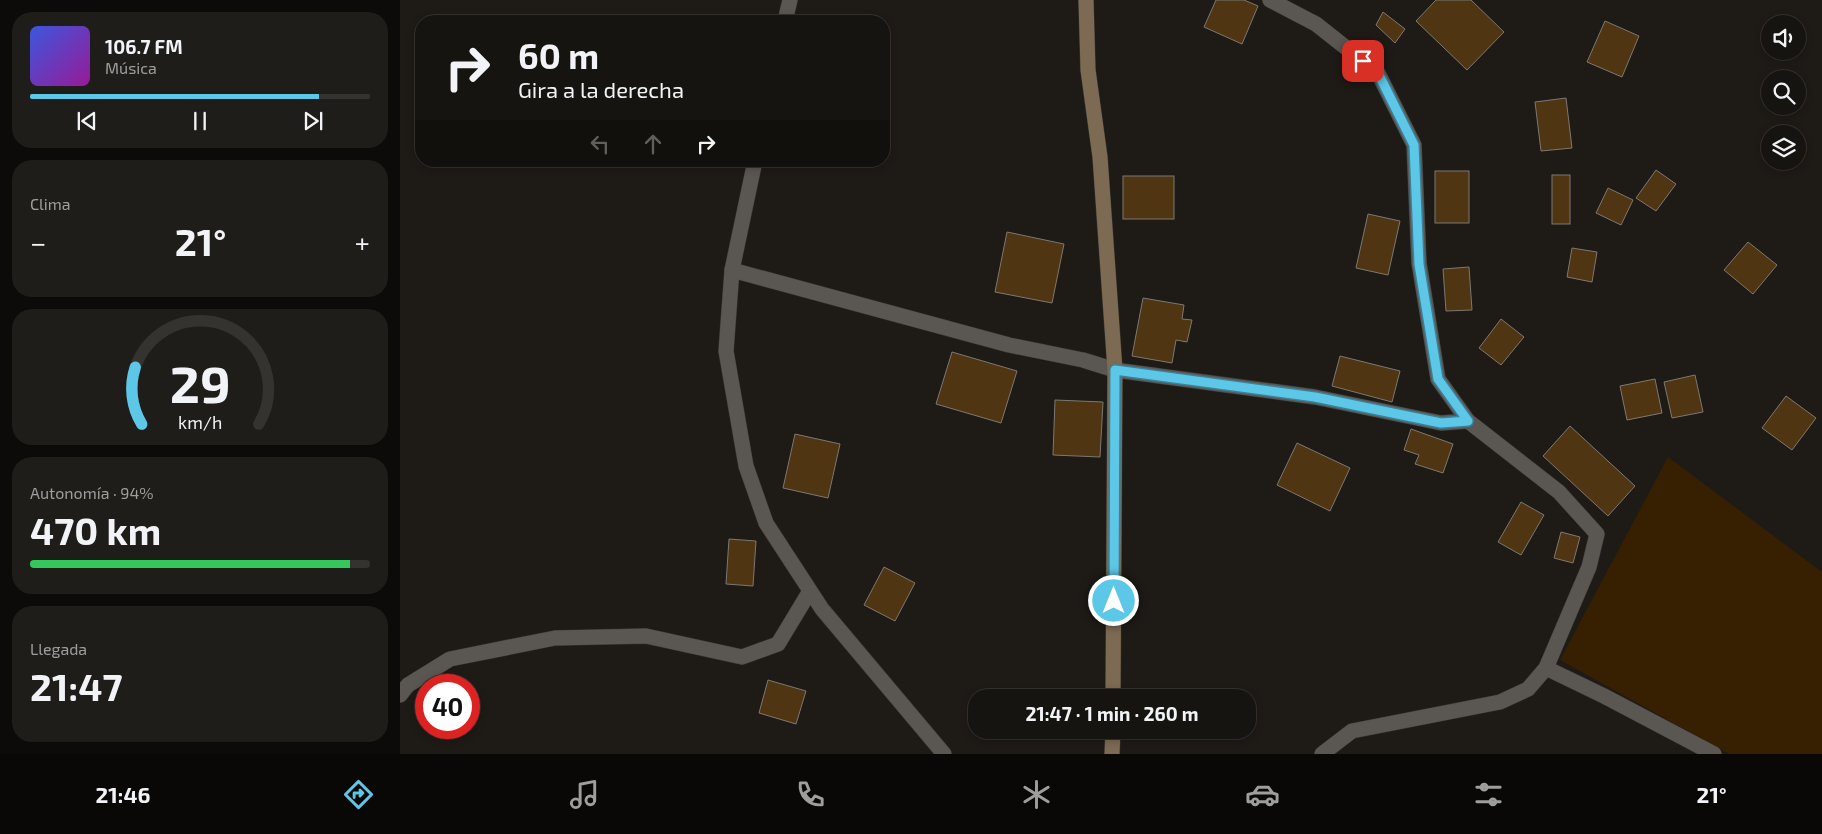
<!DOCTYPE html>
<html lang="es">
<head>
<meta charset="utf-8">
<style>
  :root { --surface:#161410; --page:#1f1d19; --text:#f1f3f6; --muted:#9e9e9f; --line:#353330; --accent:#5dc7e8 }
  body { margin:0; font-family:"Exo 2",sans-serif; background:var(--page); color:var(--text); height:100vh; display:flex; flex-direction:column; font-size:19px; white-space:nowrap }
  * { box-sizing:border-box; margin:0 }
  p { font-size:16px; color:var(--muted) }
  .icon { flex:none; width:28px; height:28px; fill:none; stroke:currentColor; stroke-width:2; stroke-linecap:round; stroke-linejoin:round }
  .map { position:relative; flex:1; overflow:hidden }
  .sheet { display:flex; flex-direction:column; gap:12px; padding:12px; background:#0c0b09; width:400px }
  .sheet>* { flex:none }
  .hud { position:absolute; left:15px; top:15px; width:475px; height:152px; border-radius:20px; box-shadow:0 2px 8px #0003,0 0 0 1px var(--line); background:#161410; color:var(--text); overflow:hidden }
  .controls { position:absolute; left:1361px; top:15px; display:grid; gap:10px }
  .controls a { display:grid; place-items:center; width:45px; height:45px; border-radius:50%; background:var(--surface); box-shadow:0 2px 8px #0003,0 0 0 1px var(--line); font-size:25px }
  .speed { position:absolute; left:15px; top:674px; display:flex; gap:10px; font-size:25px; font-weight:700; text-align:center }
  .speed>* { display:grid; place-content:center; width:65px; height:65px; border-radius:50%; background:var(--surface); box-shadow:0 2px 8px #0003,0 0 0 1px var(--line); line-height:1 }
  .speed .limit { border:8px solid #d22; background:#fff; color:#111 }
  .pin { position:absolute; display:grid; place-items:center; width:42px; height:42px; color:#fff; margin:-21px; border-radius:10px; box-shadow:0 2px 8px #0006 }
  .me { position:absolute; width:55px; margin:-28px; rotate:0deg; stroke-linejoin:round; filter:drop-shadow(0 0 4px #0008) }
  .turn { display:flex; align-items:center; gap:18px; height:105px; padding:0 20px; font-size:22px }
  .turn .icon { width:65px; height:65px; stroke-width:2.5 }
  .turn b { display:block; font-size:35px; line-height:42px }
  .lanes { display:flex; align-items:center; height:48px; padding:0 20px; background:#0003; justify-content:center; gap:25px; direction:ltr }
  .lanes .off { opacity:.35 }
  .big { font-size:38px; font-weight:700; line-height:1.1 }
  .sheet .card { flex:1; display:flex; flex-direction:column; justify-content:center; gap:8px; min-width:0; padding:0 18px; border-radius:20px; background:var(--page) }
  .sheet .dial { align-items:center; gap:0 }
  .dial svg { height:130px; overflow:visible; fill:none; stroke:var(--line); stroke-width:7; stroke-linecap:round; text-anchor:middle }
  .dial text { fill:var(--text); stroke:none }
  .song { display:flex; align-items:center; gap:15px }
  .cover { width:60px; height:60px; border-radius:8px; background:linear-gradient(135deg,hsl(230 70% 55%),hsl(300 70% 35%)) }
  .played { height:5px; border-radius:2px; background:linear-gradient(90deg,var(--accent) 85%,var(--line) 85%) }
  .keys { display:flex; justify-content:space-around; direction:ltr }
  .heat { display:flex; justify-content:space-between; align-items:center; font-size:28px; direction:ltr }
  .charge { height:8px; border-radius:4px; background:linear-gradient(90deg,#34c759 94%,var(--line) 0) }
  .trip { position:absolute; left:568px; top:689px; width:288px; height:50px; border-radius:20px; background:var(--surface); box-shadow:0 2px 8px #0003,0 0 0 1px var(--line); font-weight:700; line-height:50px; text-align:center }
  .dock { display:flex; height:80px; justify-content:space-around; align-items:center; background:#090806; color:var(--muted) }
  .dock .icon { width:35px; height:35px }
  .dock .active { color:var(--accent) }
  .dock b { font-size:22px; color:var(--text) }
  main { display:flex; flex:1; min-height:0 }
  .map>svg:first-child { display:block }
  .green { fill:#372001 }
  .building { fill:#4f3512; stroke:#7d7873 }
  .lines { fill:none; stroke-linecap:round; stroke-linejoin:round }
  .street-casing { stroke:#373432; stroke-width:16 }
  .secondary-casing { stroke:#373432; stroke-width:16 }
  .street { stroke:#5a5651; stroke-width:15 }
  .secondary { stroke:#7c6a52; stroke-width:15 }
  .route-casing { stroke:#3c8197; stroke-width:12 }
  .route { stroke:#5dc7e8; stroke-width:9 }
</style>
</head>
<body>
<main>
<section class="sheet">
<div class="card">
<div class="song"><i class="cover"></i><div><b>106.7 FM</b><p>Música</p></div></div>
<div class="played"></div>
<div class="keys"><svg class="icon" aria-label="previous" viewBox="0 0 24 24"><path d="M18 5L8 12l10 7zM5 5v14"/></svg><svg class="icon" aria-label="pause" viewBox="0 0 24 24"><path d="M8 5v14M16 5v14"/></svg><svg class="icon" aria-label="next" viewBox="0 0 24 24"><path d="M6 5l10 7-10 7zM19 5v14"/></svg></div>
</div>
<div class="card"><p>Clima</p>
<div class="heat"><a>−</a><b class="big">21°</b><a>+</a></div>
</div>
<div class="card dial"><svg viewBox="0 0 100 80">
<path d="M14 69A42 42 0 1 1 86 69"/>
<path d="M14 69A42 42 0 0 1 10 34" stroke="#5dc7e8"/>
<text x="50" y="56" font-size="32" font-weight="700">29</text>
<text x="50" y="72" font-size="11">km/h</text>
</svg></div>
<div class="card"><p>Autonomía · 94%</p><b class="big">470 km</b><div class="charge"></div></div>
<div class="card"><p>Llegada</p><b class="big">21:47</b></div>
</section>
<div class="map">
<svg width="1422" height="754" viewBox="0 0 1422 754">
  <rect width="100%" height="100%" fill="#1e1a16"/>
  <polygon class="green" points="1268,457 1422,572 1422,754 1329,754 1160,660"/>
  <g class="building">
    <polygon points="816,0 844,0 858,6 842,44 804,27"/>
    <polygon points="1036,0 1071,0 1104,32 1067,70 1016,21"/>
    <polygon points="983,12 1005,29 995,43 976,25"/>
    <polygon points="1205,21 1239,36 1222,77 1187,62"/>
    <polygon points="1166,98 1172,148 1141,151 1135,102"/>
    <polygon points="1256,170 1276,184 1256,211 1236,198"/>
    <rect x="1035" y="171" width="34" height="52"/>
    <rect x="1152" y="175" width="18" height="49"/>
    <rect x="723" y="176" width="51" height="43"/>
    <polygon points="1208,188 1233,200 1221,225 1196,213"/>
    <polygon points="968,214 1000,221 988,275 956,268"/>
    <polygon points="607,232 664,244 652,303 595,292"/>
    <polygon points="1348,242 1377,265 1353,294 1324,270"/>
    <polygon points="1172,248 1197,252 1192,282 1167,277"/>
    <polygon points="1069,267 1072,310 1046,311 1043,269"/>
    <polygon points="743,298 784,305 782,319 792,320 787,342 776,340 772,363 732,356"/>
    <polygon points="1101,319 1124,337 1101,365 1079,348"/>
    <polygon points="552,352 617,371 601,423 536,404"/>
    <polygon points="940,356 1000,371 992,402 932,386"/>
    <polygon points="1295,375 1303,412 1272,418 1264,382"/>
    <polygon points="1255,379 1262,413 1227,420 1220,386"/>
    <polygon points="1386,396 1416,418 1392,450 1362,428"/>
    <polygon points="655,400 703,402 700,457 653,455"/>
    <polygon points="1170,426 1235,486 1208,516 1143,456"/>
    <polygon points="1011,429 1053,444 1043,473 1015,464 1019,455 1004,450"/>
    <polygon points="395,434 440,444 428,498 383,488"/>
    <polygon points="897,443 950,468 930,511 877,485"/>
    <polygon points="1121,502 1144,515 1121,555 1098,542"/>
    <polygon points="1161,532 1180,537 1173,563 1154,558"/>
    <polygon points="329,539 356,541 353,586 326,584"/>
    <polygon points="484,567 515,583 495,621 464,605"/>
    <polygon points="368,680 406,691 396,724 359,713"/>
  </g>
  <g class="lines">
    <defs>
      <g id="street">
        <polyline points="870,0 916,24 978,73 1014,145 1019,263 1038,379 1068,421 1159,492 1197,534 1189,567 1146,668 1128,689 1100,702 952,731 922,754"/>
        <polyline points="385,21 390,0"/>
        <polyline points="355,161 332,270 326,351 346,466 366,523 422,609 544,754"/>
        <polyline points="332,270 609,345 683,360 715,370 915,397 1041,423 1068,421"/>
        <polyline points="1146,668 1204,696 1314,754"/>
        <polyline points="0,695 8,685 50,659 155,638 246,636 342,657 378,644 410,591"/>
      </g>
      <g id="secondary">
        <polyline points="686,0 688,70 700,157 715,370 713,698"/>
        <polyline points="712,754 713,730"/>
      </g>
    </defs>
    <use href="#street" class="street-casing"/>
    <use href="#secondary" class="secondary-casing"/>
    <use href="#street" class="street"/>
    <use href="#secondary" class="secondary"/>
  </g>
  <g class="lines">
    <defs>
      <polyline id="route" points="714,601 715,370 915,397 1041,423 1068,421 1038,379 1019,264 1014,145 978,73 963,61"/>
    </defs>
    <use href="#route" class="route-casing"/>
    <use href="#route" class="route"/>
  </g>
</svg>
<div class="controls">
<a><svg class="icon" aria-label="sound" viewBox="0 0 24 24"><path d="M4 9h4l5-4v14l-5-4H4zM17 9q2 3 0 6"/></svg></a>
<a><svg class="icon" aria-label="search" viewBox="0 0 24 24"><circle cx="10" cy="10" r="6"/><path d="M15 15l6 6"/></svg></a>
<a><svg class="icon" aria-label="layers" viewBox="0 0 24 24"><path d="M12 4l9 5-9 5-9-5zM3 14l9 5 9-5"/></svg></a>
</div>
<div class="speed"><div class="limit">40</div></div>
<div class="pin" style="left:963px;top:61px;background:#d93025"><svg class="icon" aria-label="arrive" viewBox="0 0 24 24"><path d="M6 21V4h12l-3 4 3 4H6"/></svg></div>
<svg class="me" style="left:714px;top:601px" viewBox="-20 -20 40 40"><circle r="17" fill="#5dc7e8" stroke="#fff" stroke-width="3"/><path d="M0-11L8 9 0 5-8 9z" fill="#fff"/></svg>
<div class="trip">21:47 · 1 min · 260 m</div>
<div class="hud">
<div class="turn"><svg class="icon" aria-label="right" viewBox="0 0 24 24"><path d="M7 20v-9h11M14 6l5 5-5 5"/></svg><div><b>60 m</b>Gira a la derecha</div></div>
<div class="lanes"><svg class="icon off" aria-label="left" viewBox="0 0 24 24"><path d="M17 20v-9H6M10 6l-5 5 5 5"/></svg><svg class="icon off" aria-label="ahead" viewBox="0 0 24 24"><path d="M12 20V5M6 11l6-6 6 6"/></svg><svg class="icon" aria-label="right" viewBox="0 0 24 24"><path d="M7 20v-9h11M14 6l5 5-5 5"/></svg></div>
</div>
</div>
</main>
<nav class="dock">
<b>21:46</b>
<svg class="icon active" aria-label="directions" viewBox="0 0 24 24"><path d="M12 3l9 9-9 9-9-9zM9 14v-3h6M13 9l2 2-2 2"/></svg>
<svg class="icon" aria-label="music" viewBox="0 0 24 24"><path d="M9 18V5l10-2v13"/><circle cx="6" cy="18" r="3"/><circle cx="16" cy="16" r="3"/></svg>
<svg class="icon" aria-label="phone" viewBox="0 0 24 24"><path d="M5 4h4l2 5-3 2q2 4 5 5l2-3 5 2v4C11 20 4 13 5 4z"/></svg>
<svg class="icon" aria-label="climate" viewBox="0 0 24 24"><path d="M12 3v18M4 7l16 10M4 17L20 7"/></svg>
<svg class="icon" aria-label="car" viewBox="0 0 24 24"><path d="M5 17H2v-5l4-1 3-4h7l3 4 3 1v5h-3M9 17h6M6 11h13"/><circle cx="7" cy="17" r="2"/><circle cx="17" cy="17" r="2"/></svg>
<svg class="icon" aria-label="filters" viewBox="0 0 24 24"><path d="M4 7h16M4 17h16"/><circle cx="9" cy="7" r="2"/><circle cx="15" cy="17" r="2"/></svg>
<b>21°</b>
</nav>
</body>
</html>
